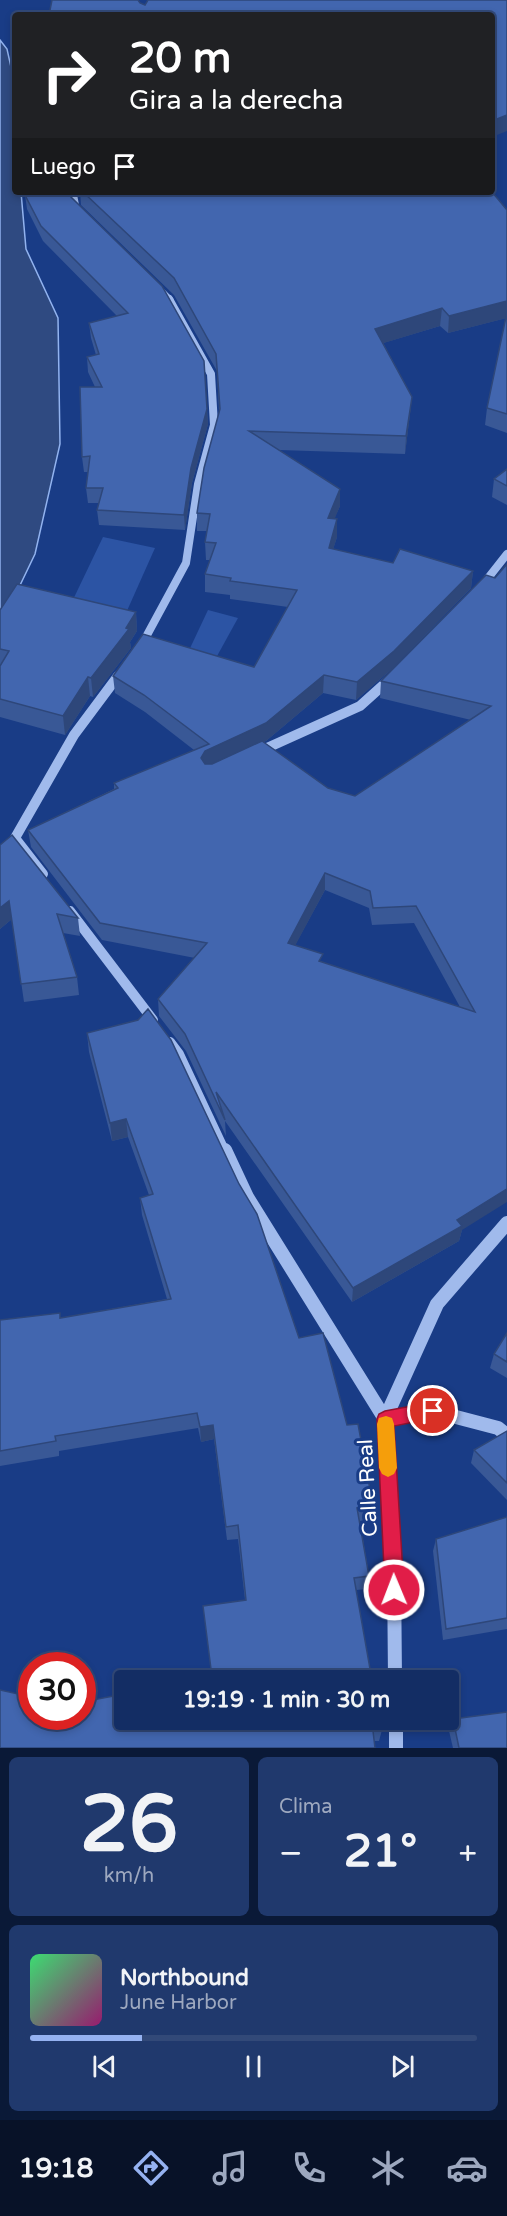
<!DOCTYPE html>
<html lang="es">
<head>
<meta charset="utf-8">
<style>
  :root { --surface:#132d64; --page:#20396d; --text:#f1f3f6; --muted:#9da8bf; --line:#324978; --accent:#95b2f1 }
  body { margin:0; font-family:"Varela Round",sans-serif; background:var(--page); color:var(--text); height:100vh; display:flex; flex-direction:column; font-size:22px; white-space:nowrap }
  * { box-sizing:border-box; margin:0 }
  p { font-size:20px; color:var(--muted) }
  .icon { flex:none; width:33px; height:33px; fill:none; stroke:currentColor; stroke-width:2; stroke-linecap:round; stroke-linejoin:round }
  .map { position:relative; height:1748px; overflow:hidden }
  .details { display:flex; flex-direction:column; gap:9px; padding:9px; background:#0a1937; flex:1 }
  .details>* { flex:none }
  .hud { position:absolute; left:12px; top:12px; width:483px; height:183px; border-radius:6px; box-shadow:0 3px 9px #0003,0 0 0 2px var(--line); background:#202124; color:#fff; overflow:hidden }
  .speed { position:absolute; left:18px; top:1652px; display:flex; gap:12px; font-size:30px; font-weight:700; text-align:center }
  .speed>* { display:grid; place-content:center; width:78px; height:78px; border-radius:50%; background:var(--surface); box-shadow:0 3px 9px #0003,0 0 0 2px var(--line); line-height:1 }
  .speed .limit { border:9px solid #d22; background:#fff; color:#111 }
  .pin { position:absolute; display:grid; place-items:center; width:51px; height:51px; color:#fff; margin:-26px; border:3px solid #fff; border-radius:50%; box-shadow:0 2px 6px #0007 }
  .me { position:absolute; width:66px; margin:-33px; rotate:359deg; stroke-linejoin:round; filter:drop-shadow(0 0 4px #0008) }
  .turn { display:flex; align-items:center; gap:21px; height:126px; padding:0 18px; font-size:27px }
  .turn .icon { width:78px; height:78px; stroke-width:2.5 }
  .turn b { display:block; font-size:42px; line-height:51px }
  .then { display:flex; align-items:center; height:57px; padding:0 18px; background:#0003; gap:12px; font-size:22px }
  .big { font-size:45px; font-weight:700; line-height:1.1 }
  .details .card { flex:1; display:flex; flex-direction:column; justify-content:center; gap:9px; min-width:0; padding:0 21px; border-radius:9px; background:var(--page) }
  .details .dial { align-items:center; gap:0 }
  .dial b { font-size:78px; line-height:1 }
  .song { display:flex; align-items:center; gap:18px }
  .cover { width:72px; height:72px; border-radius:9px; background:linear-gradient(135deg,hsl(140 70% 55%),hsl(320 70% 35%)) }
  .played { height:6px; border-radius:3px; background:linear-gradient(90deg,var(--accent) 25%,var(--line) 25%) }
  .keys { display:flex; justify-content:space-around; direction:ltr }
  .heat { display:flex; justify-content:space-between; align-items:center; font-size:33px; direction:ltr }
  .details .tiles { flex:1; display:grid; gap:9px; grid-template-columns:1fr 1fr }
  .card:last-child { grid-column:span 2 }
  .trip { position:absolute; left:114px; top:1670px; width:345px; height:60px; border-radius:6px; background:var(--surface); box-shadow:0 3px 9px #0003,0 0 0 2px var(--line); font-weight:700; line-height:60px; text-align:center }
  .tabs { display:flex; height:96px; justify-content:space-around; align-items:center; background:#081228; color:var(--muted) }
  .tabs .icon { width:42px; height:42px }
  .tabs .selected { color:var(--accent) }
  .tabs b { font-size:27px; color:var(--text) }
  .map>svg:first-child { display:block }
  .green { fill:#2c54a4 }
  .water { fill:#2f4a81; stroke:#92b3ef; stroke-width:1.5 }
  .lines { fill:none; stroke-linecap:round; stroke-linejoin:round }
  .minor-far3 { stroke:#a0baec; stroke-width:7 }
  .minor-far2 { stroke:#a0baec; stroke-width:8 }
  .minor-far1 { stroke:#a0baec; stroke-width:10 }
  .minor { stroke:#a0baec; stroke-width:14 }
  .wall { fill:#395896; fill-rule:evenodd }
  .shaded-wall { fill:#2e477a }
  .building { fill:#4266af; stroke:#2e477a; stroke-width:1.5; fill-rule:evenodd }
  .route { fill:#e11d48; stroke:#92132f; stroke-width:1.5 }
  .slow { fill:#f59e0b }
  .labels { text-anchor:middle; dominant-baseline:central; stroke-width:6; stroke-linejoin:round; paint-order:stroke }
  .near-street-label { font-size:21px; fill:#fff; stroke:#193c86 }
</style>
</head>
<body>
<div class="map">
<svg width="507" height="1748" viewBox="0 0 507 1748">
  <rect width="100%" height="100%" fill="#193c86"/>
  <g class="green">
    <polygon points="103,537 155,548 122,622 69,608"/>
    <polygon points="208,610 238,618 211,667 184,661"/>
  </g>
  <polygon class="water" points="0,40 7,49 13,76 15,192 21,192 26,249 58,318 60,444 35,554 0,627"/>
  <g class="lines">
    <g class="minor-far3">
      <polyline points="73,192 76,208 81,213"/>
      <polyline points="159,289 170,300"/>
    </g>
    <g class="minor-far2">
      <polyline points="481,587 507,554"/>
      <polyline points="140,648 186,563 198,484 214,425 211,374 169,299"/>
      <polyline points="117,677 121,672"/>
    </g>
    <g class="minor-far1">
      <polyline points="258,752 360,706 390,679"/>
      <polyline points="43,874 15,838 74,735 118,676"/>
      <polyline points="70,911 153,1020"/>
      <polyline points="170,1042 179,1054 225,1152"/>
    </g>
    <g class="minor">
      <polyline points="225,1150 247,1197 385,1419 433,1411 498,1428 507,1435"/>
      <polyline points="395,1680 394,1568 385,1419 437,1304 507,1223"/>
      <polyline points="396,1719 396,1748"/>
    </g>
  </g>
  <g class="wall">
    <path d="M80,192H492L507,210V433L485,425L487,408L506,318L448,333L440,326L383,343L412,397L405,454L279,450L340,506L334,519L337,537L333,549L393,563L473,571L471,588L392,669L356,700L323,693L266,741L263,742L328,788L355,796L471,720L380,698L381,681L495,578L507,564L462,1230L459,1241L352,1302L225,1121L226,1136L186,1051L159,1016L158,999L195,958L102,940L31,847L28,830L114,789V783L194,750L145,712L115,693L113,676L254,667L288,607L230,599V595L205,592V574L210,560H206L205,542L207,531H197V513L219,411L217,371L174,295L81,205ZM325,890L369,908L372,925L414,923L460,1007L322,963L295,945Z"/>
    <polygon points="25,195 71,197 207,409 208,424 192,483 185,530 99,525 97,510 99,503 88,503 86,488 88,472 84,472 82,457 95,387 88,372 87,357 96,355 91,338 89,323 117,316 43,241 27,209"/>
    <polygon points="507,469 507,505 492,497 494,479"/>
    <polygon points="0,610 136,612 137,631 130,642 131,648 93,697 90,696 65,735 0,717"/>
    <polygon points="0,845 78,918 80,936 63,933 77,977 79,995 24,1002 12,919 0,929"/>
    <polygon points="87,1033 299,1338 347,1425 373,1506 371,1519 360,1521 369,1576 367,1589 356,1590 212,1677 203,1606 245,1600 238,1539 227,1540 214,1439 201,1442 198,1428 59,1451 59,1456 0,1466 0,1320 61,1318 167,1299 142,1215 140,1198 149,1195 128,1137 112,1141 89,1052"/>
    <polygon points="507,1333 507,1378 490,1368 494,1354"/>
    <polygon points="507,1431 507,1500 471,1463 474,1450"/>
    <polygon points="507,1517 507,1629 443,1640 433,1551 436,1539"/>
    <polygon points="32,1716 382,1730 379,1741 374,1741"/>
    <polygon points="453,1719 507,1748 453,1748 449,1731"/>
  </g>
  <g class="shaded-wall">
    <polygon points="507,115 507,131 492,137 492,121"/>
    <polygon points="507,301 507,318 448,333 449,316"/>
    <polygon points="442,308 440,326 374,346 375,329"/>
    <polygon points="412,397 410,414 405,454 406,436"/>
    <polygon points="207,409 208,424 192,483 185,530 184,515 191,468"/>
    <polygon points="340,489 340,506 328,535 328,518"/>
    <polygon points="337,519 337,537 328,566 329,548"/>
    <polygon points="473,571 471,588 392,669 356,700 357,682"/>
    <polygon points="136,612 137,631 130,642 131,648 93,697 91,678"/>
    <polygon points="324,675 323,693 266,741 205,768 201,758 205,751"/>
    <polygon points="88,677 90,696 65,735 63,716"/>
    <polygon points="325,873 325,890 288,959 288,943"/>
    <polygon points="9,901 12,919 0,929 0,908"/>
    <polygon points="126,1119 128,1137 112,1141 110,1123"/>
    <polygon points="507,1189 507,1202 462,1230 459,1241 352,1302 353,1288 457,1220"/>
    <polygon points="213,1425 214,1439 201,1442 200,1427"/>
  </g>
  <g class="building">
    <polygon points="52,0 138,0 140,3 145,5 148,0 507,0 507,115 492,121 492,15 49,15"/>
    <polygon points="42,192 69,192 71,197 162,286 204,361 207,409 191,468 184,515 97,510 103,488 86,488 90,456 82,457 80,387 102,387 87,357 99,354 89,323 128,313 41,226 25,195"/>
    <path d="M83,192H492L507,210V301L449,316L442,308L375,329L412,397L406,436L249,431L340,489L328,518L337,519L329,548L393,563L400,549L473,571L394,651L357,682L324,675L266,723L205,751L201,758L205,764H212L262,741L328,788L355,796L491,706L381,681L486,575L495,578L507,564V1189L457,1220L462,1226L353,1288L216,1092L225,1120L185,1034L158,999L207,943L100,923L28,830L118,788L114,783L209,744L144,695L113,676L143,634L254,667L297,590L230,581L231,578L205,574L216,543L205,542L210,514L197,513L204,468L220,409L216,354L174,278ZM325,873L370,891L373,908L416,906L475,1012L319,961L323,954L288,943Z"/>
    <polygon points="507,312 507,414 487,408"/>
    <polygon points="507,469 507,486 494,479"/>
    <polygon points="17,584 136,612 126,628 129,629 91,678 88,677 63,716 0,699 0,666 9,651 0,649 0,610"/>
    <polygon points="12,835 78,918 57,914 77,977 21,984 9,901 0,908 0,845"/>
    <polygon points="148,1009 171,1040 239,1184 257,1214 299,1338 323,1333 347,1425 358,1424 373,1506 357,1508 369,1576 354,1578 372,1680 198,1680 212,1677 203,1606 246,1600 238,1525 226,1527 213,1425 200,1427 197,1413 55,1436 56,1441 0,1451 0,1320 60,1313 60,1318 171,1299 140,1198 153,1194 126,1119 110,1123 87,1033 138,1020"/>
    <polygon points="507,1333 507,1362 494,1354"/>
    <polygon points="507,1431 507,1483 474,1450"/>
    <polygon points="507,1517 507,1618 446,1629 436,1539"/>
    <polygon points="0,1690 32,1697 32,1716 82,1716 82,1702 124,1694 124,1719 380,1719 382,1730 373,1731 375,1748 0,1748"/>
    <polygon points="507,1712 507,1748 459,1748 453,1719"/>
  </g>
  <polygon class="route" points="433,1402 439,1405 442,1411 439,1417 394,1426 404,1590 401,1597 394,1600 388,1597 385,1590 377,1419 379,1414 385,1411"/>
  <polygon class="slow" points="386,1416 392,1418 394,1424 397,1468 394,1474 388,1477 382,1474 379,1468 377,1424 379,1418"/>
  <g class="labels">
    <g class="near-street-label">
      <text transform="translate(368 1488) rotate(-93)">Calle Real</text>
    </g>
  </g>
</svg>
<div class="speed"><div class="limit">30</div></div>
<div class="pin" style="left:433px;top:1411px;background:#d93025"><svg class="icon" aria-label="arrive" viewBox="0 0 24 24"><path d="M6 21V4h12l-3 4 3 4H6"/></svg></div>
<svg class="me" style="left:394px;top:1590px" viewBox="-20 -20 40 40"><circle r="17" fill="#e11d48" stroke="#fff" stroke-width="3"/><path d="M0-11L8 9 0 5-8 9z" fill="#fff"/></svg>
<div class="trip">19:19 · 1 min · 30 m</div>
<div class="hud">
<div class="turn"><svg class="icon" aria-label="right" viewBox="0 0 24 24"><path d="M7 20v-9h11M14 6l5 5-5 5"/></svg><div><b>20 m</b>Gira a la derecha</div></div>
<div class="then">Luego<svg class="icon" aria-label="arrive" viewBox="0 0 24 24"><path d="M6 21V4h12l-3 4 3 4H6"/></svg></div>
</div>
</div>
<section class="details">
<div class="tiles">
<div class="card dial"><b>26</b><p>km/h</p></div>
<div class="card"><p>Clima</p>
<div class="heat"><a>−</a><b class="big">21°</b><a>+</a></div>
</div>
<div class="card">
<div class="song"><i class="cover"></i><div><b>Northbound</b><p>June Harbor</p></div></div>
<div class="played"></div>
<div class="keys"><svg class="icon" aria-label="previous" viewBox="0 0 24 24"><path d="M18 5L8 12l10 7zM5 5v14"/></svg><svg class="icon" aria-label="pause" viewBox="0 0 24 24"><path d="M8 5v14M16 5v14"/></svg><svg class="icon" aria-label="next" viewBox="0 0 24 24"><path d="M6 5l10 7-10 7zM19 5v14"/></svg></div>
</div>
</div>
</section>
<nav class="tabs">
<b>19:18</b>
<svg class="icon selected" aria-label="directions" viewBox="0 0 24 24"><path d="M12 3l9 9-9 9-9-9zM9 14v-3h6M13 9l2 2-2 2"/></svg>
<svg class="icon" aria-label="music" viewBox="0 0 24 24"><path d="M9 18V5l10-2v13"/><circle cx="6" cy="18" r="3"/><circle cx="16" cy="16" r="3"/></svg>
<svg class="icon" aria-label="phone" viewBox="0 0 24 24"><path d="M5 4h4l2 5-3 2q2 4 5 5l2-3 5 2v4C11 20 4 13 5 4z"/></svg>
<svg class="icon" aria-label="climate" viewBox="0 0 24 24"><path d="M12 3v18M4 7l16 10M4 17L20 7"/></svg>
<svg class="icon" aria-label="car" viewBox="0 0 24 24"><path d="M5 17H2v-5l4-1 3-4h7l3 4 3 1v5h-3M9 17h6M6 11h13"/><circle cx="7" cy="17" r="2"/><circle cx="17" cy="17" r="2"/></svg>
</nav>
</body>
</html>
